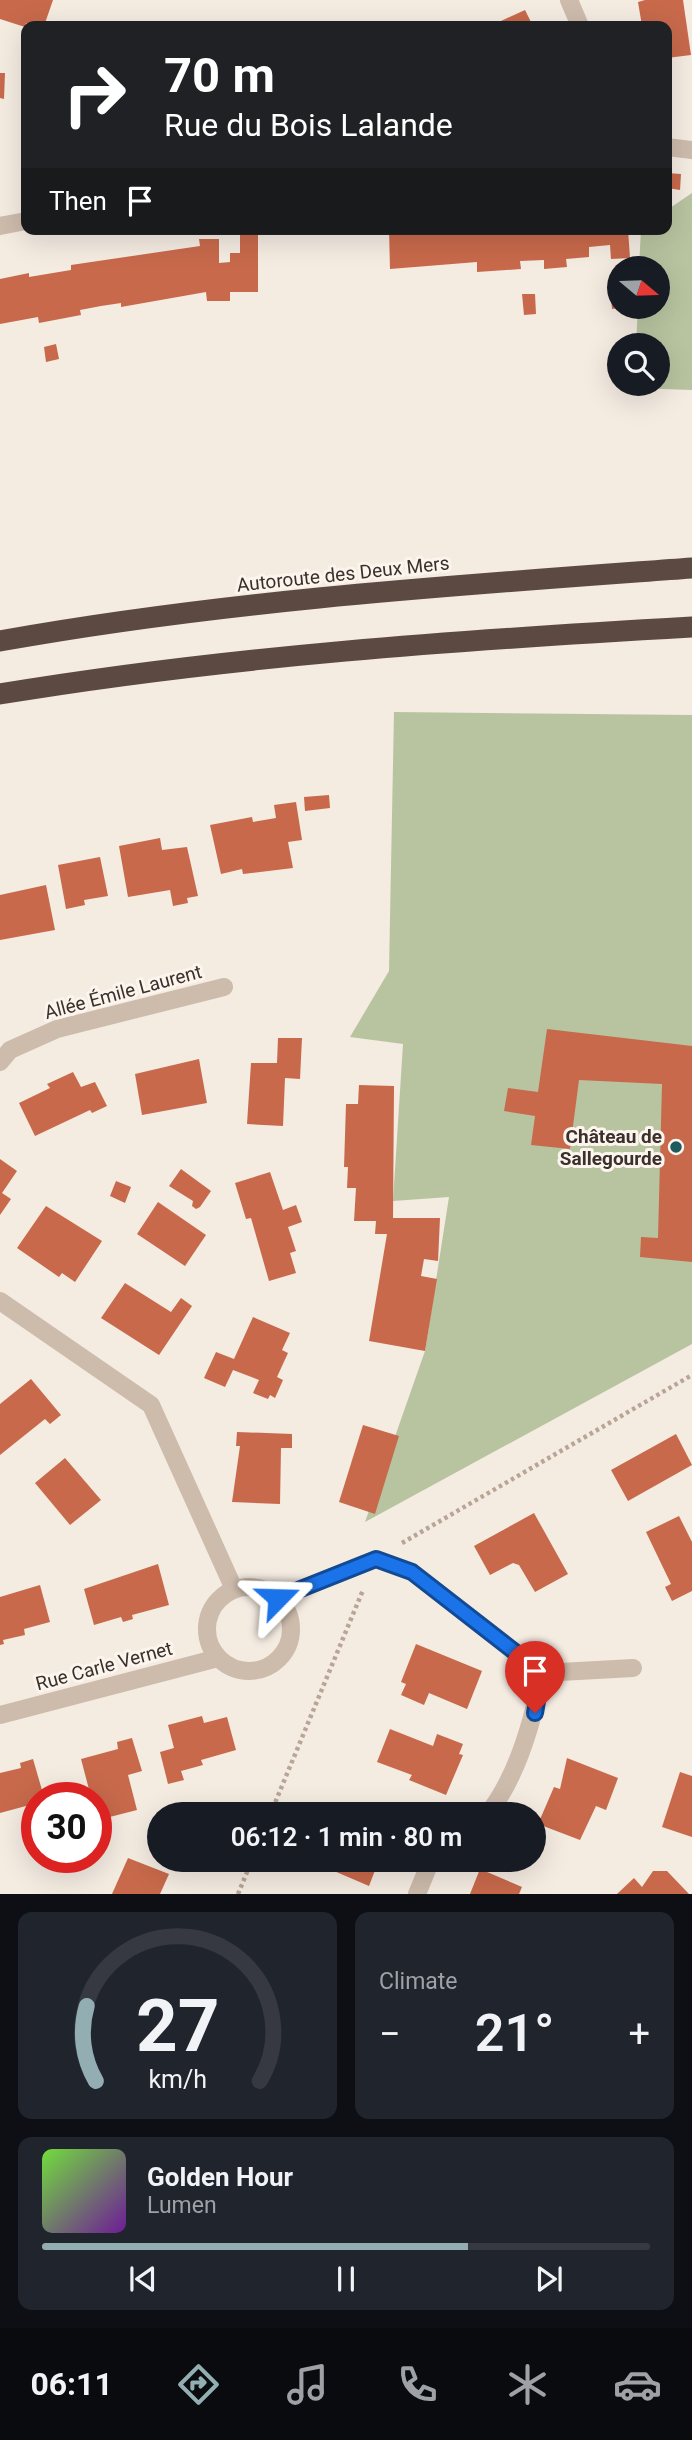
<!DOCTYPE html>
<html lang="en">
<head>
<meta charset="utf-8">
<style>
  :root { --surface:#171b24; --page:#20242c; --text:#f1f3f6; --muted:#9ea1a6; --line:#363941; --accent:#92aeb2 }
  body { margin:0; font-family:Roboto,sans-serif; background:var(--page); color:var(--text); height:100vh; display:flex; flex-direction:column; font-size:26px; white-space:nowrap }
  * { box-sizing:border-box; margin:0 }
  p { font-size:23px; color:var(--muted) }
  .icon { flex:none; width:38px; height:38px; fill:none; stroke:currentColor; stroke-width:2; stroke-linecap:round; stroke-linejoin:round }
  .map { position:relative; height:1894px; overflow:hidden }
  .side { display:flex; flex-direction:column; gap:18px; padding:18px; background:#0d0f14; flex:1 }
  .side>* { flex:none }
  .guide { position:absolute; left:21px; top:21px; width:651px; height:214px; border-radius:14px; box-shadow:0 7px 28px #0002; background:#202124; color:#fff; overflow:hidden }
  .needle { width:46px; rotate:109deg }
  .buttons { position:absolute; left:607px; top:256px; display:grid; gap:14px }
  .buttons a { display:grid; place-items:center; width:63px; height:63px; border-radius:50%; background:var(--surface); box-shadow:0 7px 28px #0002; font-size:35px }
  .speed { position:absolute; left:21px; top:1782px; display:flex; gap:14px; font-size:35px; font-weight:700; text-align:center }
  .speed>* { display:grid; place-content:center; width:91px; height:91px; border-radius:50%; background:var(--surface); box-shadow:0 7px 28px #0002; line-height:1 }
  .speed .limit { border:10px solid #d22; background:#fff; color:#111 }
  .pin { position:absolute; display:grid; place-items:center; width:60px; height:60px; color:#fff; margin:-72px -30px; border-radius:50% 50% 50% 0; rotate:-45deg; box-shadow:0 0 7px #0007 }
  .pin .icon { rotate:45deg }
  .me { position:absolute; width:77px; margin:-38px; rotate:68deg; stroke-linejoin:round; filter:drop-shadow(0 0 5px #0008) }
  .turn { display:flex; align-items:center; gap:24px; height:147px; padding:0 28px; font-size:32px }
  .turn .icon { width:91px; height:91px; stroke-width:2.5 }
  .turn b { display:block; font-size:49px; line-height:60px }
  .then { display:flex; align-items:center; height:66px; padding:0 28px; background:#0003; gap:14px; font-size:26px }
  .big { font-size:52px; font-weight:600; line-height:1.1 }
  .side .tile { flex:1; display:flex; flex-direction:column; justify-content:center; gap:10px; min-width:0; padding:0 24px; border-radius:14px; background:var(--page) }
  .side .dial { align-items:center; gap:0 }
  .dial svg { height:182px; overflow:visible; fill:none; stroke:var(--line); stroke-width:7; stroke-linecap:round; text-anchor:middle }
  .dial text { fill:var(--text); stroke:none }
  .song { display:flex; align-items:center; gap:21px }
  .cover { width:84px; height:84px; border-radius:10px; background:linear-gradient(135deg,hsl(100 70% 55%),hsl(280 70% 35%)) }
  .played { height:7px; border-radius:4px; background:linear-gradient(90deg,var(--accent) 70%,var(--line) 70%) }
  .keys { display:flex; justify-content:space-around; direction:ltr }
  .heat { display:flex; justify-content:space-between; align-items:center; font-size:38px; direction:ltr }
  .side .tiles { flex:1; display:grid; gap:18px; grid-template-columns:1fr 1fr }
  .tile:last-child { grid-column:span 2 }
  .trip { position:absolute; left:147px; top:1802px; width:399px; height:70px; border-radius:35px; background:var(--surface); box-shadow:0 7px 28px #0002; font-weight:600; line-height:70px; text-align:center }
  .menu { display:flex; height:112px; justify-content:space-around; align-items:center; background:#090b0e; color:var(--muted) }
  .menu .icon { width:49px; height:49px }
  .menu .on { color:var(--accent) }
  .menu b { font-size:32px; color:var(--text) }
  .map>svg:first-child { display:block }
  .green { fill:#b8c4a0 }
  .building { fill:#c8694b }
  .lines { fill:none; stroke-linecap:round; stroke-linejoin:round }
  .path { stroke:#b9a596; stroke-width:4.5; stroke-dasharray:3.5 3.5; stroke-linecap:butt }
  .minor { stroke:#cdbbac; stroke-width:18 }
  .highway { stroke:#5c4a42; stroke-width:21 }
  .route-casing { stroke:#114b97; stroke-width:18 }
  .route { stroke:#1a73e8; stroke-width:12 }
  .poi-dot { fill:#1f5a5e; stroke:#fbf5ee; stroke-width:2.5 }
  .labels { text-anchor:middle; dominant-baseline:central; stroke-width:6; stroke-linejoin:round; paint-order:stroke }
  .street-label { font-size:19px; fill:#3b302b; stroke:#fbf5ee }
  .poi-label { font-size:19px; font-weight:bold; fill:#3b302b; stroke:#fbf5ee; text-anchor:end }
</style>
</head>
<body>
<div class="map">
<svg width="692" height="1894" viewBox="0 0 692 1894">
  <rect width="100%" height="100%" fill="#f4ebe1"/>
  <g class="green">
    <polygon points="692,193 692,390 634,388 634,383 658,383 658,345 636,345 638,306 658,306 658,268 639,268 641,229 667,229 667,210"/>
    <polygon points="394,712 692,715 692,1344 365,1522 425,1351 449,1197 393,1201 403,1044 350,1037 389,971"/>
  </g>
  <g class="building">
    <polygon points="0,0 53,0 44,26 26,23 25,27 0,19"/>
    <polygon points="645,0 683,0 691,55 667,58 667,26 642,26 638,2"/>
    <polygon points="525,10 533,26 490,26"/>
    <polygon points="0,73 5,73 4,99 0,98"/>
    <polygon points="667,173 681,174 680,190 667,188"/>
    <polygon points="240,229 258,229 258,292 230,292 230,301 207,301 206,292 121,307 121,303 101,306 80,310 81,315 39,323 38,317 0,324 0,279 29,273 29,277 71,270 71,265 200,246 199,239 219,239 219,263 230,262 230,253 240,253"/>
    <polygon points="389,229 628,229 630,258 611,259 610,245 589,247 589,257 566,259 567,267 544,269 544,260 520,261 521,269 477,272 477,262 390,269"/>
    <polygon points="610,283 620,283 620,308 612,309"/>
    <polygon points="522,294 535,294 536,314 524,315"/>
    <polygon points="56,344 59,359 46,362 44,347"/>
    <polygon points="329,795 330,808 305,811 304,797"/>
    <polygon points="296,802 302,840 288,842 293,868 243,874 242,869 221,874 210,825 252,817 253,822 276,818 274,805"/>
    <polygon points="160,838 162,850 187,847 198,896 187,898 188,903 173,906 170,890 128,897 119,846"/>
    <polygon points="100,857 108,896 84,900 85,905 66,909 58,865"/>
    <polygon points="46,885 55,930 0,940 0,895"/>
    <polygon points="547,1029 692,1046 692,1262 640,1257 641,1237 658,1238 662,1084 579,1080 570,1149 531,1145 535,1116 504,1111 508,1088 538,1092"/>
    <polygon points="278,1038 302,1038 300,1079 285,1078 283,1126 247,1124 251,1063 277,1063"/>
    <polygon points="199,1059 207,1103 142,1115 135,1074"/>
    <polygon points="73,1072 81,1087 95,1082 107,1106 92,1113 90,1110 35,1136 19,1103 50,1088 47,1084"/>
    <polygon points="359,1085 394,1086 393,1218 440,1218 438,1261 424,1259 421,1276 437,1279 425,1351 369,1341 387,1234 375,1234 376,1221 354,1221 356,1188 347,1188 348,1167 344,1167 346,1104 358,1104"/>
    <polygon points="0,1159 17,1171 2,1193 11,1199 0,1215"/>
    <polygon points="181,1169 211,1191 200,1207 196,1209 192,1206 193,1201 169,1186"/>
    <polygon points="270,1172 283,1210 296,1205 302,1222 288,1227 296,1251 290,1253 296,1273 269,1281 251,1218 246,1219 235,1183"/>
    <polygon points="116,1181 131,1187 125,1203 110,1196"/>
    <polygon points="158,1202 206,1235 185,1266 137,1234"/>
    <polygon points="46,1206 102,1241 75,1282 62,1273 59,1277 17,1248"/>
    <polygon points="125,1283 171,1312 181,1298 192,1306 159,1355 101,1318"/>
    <polygon points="253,1317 290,1333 282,1350 288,1353 277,1377 283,1380 275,1398 270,1395 268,1399 253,1393 259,1380 233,1370 225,1387 204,1378 216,1352 234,1359"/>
    <polygon points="31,1379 61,1415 50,1424 45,1419 0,1455 0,1404"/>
    <polygon points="363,1425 399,1436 375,1514 339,1502"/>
    <polygon points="237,1432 292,1434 292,1448 281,1448 280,1504 232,1502 240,1446 236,1446"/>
    <polygon points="676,1434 692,1465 628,1501 611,1470"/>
    <polygon points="65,1458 101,1500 70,1525 35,1483"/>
    <polygon points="534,1513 568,1574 535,1592 519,1565 513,1563 490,1575 474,1546"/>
    <polygon points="679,1516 692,1542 692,1591 672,1601 665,1587 671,1584 646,1532"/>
    <polygon points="158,1564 169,1605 132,1615 133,1619 123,1622 121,1617 94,1625 84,1589"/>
    <polygon points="40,1585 50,1622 24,1629 25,1635 3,1640 4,1644 0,1645 0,1597"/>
    <polygon points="416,1644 482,1671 467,1709 429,1693 424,1705 401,1695 406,1684 401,1682"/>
    <polygon points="202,1716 204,1723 227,1717 236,1750 201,1760 203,1765 181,1771 184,1780 168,1784 160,1752 174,1748 168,1725"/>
    <polygon points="390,1729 433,1746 437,1734 463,1744 459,1754 463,1755 446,1795 409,1780 412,1775 377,1762"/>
    <polygon points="132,1738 142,1771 128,1775 137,1810 98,1820 96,1797 91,1797 81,1759 118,1749 117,1742"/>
    <polygon points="567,1758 618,1778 606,1810 596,1806 580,1840 538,1824 554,1787 560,1789"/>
    <polygon points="33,1759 44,1797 37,1797 37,1803 0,1813 0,1773 21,1768 20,1763"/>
    <polygon points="680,1772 692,1776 692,1837 662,1827"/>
    <polygon points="362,1803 392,1815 357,1815"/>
    <polygon points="128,1858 169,1874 160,1894 112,1894"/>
    <polygon points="339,1860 379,1860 369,1886 334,1871"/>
    <polygon points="480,1869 522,1887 519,1894 470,1894"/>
    <polygon points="653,1871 667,1871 689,1894 617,1894 634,1878 642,1887"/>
  </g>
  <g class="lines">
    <g class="path">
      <polyline points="402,1543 692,1375"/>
      <polyline points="270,1815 363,1590"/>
      <polyline points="238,1894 252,1860"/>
    </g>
    <g class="minor">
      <polyline points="569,0 580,26"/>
      <polyline points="667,147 692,150"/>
      <polyline points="0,226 26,221"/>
      <polyline points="0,1062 10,1050 57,1029 224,987"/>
      <polyline points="0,1301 151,1405 234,1589"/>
      <circle cx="249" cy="1629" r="42"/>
      <polyline points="278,1598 376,1559 412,1572 542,1673"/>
      <polyline points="0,1715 218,1658"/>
      <path d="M487,1815C518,1776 533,1721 542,1673L633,1668"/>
      <polyline points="417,1894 431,1860"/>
    </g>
    <g class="highway">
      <path d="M0,641C228,600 461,585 692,568"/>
      <path d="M0,694C229,656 461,640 692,627"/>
    </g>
  </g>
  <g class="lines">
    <defs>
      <polyline id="route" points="278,1598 376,1559 412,1572 542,1673 535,1713"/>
    </defs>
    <use href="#route" class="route-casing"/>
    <use href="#route" class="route"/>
  </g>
  <circle class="poi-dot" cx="676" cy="1147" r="7"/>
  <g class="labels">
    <g class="street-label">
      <text transform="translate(343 574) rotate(-6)">Autoroute des Deux Mers</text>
      <text transform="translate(123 992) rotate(-15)">Allée Émile Laurent</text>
      <text transform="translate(104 1666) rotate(-15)">Rue Carle Vernet</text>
    </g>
    <g class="poi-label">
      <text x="662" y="1136">Château de<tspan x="662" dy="22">Sallegourde</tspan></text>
    </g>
  </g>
</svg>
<div class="buttons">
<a><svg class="needle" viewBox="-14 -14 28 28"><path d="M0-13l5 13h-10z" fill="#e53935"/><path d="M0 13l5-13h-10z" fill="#9ea1a6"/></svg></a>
<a><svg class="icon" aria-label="search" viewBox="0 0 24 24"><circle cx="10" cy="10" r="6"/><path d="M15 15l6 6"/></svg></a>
</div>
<div class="speed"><div class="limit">30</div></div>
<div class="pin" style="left:535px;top:1713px;background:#d93025"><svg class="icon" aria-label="arrive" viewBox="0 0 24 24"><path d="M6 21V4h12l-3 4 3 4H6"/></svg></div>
<svg class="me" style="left:278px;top:1598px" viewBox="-20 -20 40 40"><path d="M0-17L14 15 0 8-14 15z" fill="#1a73e8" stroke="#fff" stroke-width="4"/></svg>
<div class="trip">06:12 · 1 min · 80 m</div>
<div class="guide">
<div class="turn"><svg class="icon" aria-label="right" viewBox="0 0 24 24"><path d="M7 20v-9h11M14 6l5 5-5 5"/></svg><div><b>70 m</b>Rue du Bois Lalande</div></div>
<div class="then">Then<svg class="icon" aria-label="arrive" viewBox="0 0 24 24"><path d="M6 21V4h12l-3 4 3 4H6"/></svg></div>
</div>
</div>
<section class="side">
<div class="tiles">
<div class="tile dial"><svg viewBox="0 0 100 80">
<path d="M14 69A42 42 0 1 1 86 69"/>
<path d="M14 69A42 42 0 0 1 10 36" stroke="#92aeb2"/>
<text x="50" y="56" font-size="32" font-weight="700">27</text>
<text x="50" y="72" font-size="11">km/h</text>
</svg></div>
<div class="tile"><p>Climate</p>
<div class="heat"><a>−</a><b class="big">21°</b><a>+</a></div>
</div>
<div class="tile">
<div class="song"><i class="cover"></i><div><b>Golden Hour</b><p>Lumen</p></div></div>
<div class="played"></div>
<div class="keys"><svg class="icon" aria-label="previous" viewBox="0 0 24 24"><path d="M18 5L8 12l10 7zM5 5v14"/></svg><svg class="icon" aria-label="pause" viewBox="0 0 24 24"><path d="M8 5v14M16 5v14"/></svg><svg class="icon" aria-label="next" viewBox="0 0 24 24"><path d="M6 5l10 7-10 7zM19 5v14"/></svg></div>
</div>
</div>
</section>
<nav class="menu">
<b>06:11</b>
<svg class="icon on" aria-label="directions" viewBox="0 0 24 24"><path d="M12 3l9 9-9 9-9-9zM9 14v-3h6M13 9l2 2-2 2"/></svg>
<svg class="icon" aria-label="music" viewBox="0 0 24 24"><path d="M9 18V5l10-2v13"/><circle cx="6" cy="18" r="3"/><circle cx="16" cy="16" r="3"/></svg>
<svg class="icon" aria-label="phone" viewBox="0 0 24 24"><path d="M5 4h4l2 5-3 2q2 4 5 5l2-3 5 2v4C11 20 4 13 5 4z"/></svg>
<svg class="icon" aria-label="climate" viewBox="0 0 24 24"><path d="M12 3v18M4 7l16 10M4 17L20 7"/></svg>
<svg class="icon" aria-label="car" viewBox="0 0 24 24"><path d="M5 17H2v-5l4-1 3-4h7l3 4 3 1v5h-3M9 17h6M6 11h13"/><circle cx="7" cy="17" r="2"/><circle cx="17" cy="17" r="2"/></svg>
</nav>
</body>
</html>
